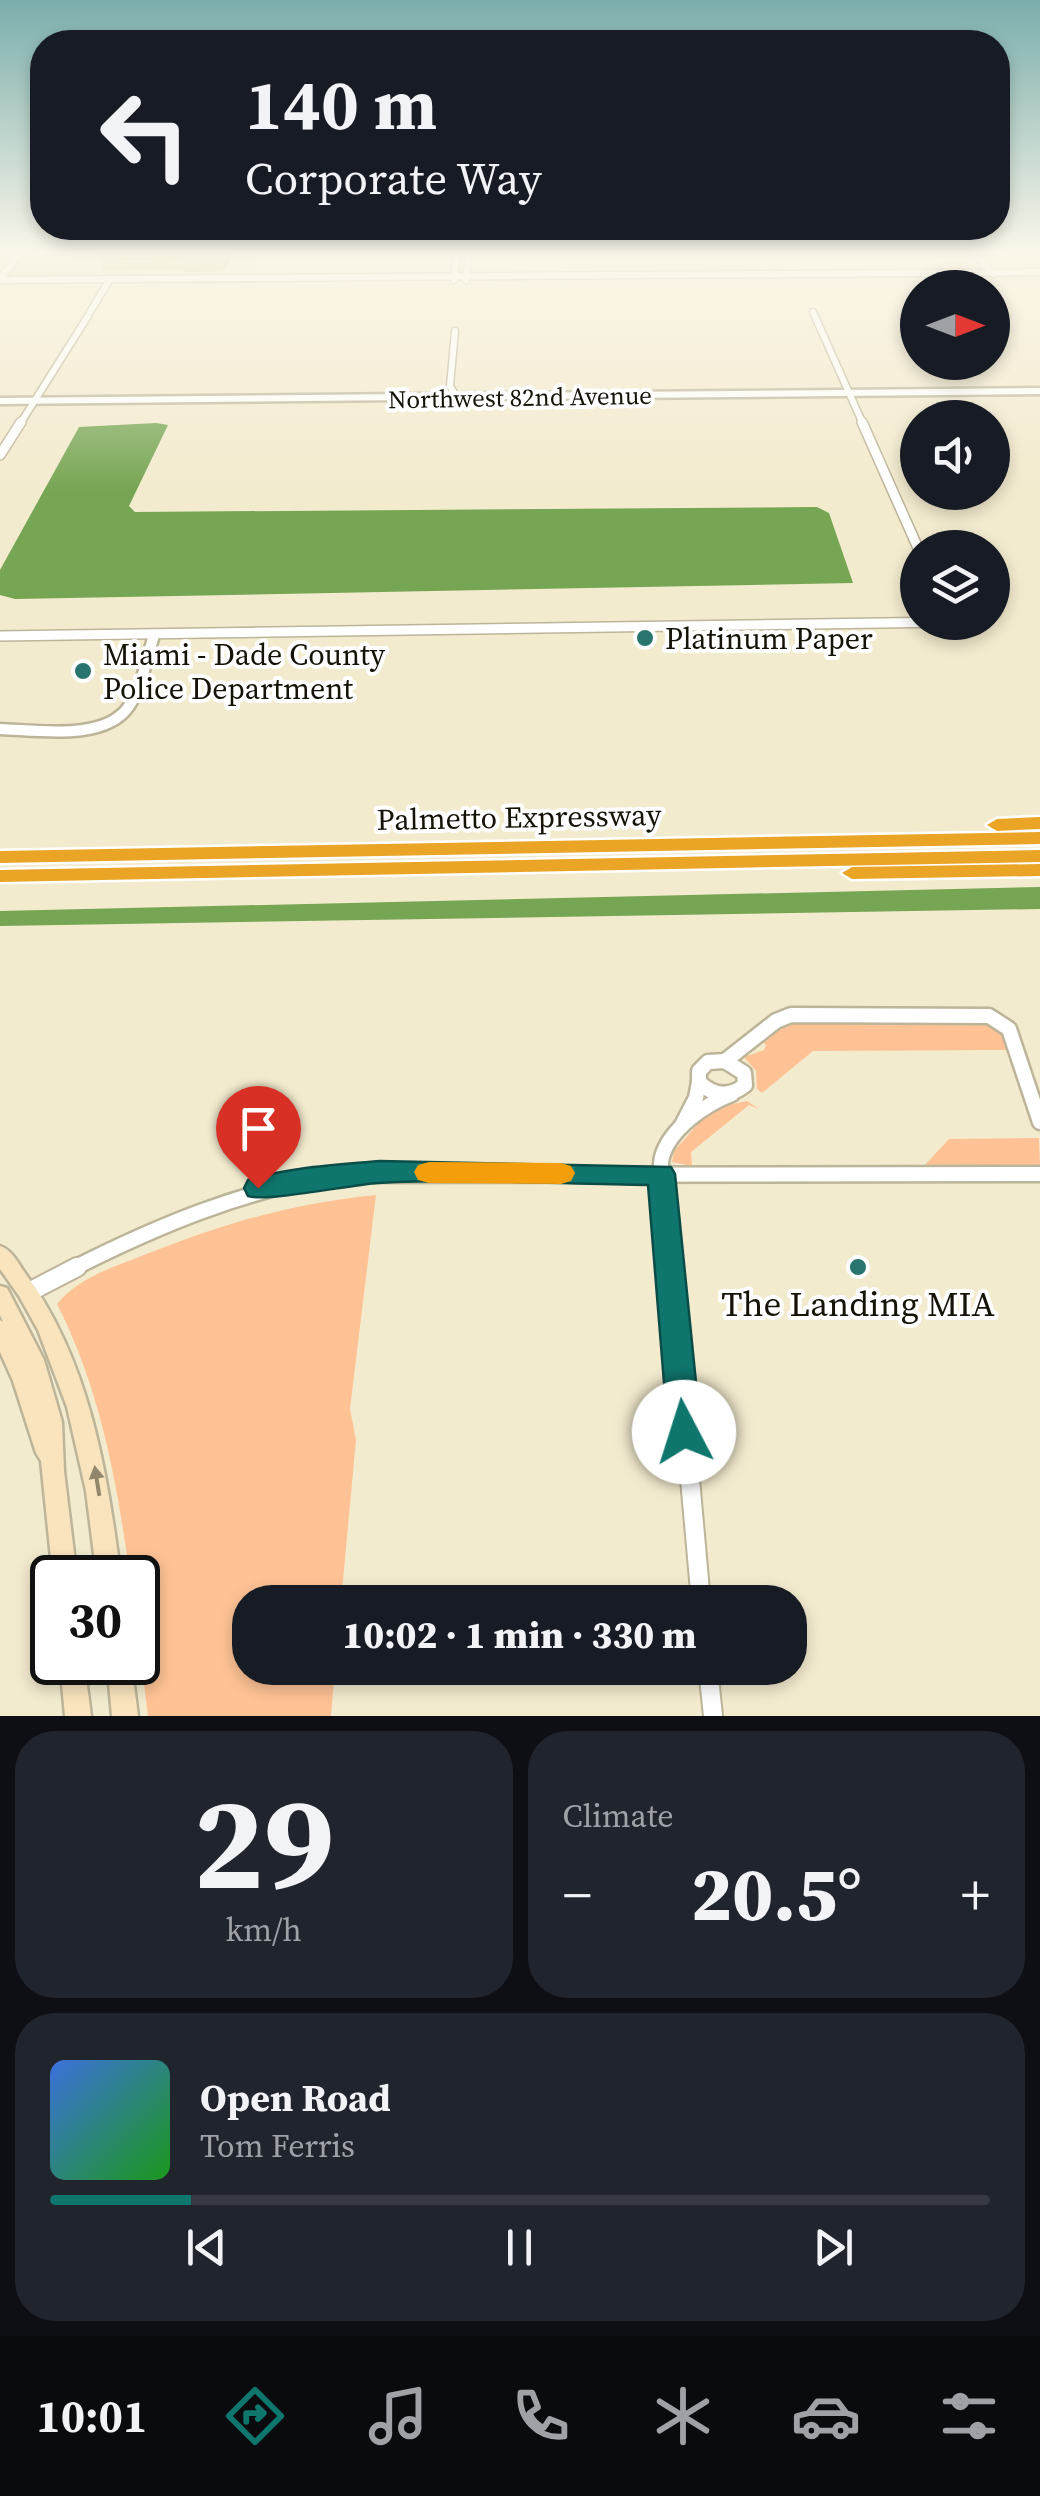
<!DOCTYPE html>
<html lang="en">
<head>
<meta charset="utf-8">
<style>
  :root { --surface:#171b24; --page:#20242c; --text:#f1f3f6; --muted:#9ea1a6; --line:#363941; --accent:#0f766e }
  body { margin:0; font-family:"Source Serif 4",serif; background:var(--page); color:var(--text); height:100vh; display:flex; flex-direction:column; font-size:38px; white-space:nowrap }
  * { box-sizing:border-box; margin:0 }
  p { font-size:32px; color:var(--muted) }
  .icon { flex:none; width:55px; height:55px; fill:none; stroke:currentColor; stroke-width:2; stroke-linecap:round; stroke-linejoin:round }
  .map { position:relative; height:1716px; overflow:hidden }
  .panel { display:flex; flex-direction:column; gap:15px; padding:15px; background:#0d0f14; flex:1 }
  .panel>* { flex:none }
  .hud { position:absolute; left:30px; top:30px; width:980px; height:210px; border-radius:40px; box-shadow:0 5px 15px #0003; background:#171b24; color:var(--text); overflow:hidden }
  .needle { width:65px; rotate:90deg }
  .controls { position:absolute; left:900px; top:270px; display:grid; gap:20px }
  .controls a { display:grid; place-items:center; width:110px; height:110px; border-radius:50%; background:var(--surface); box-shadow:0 5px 15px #0003; font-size:50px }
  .speed { position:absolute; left:30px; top:1555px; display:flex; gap:20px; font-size:50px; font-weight:700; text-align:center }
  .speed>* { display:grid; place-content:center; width:130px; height:130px; border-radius:50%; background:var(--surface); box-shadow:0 5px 15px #0003; line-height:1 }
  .speed .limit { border:5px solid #111; border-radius:15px; background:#fff; color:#111 }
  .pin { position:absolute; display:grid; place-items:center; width:85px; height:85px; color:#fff; margin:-102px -42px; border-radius:50% 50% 50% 0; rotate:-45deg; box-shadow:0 0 10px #0007 }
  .pin .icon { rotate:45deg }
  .me { position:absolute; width:110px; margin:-55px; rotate:355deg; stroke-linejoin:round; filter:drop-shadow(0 0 8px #0008) }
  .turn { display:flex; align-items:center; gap:35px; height:210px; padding:0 50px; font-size:45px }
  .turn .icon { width:130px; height:130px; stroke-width:2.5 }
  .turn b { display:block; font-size:70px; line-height:85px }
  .big { font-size:75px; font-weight:800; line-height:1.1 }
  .panel .card { flex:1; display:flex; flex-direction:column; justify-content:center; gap:15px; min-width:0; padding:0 35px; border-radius:40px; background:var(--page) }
  .panel .dial { align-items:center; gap:0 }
  .dial b { font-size:130px; line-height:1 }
  .song { display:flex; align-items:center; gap:30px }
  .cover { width:120px; height:120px; border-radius:15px; background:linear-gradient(135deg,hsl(220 70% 55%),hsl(120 70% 35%)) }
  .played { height:10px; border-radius:5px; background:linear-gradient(90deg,var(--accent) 15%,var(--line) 15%) }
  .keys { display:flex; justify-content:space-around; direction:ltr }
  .heat { display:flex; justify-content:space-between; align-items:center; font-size:55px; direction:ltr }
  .panel .tiles { flex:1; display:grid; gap:15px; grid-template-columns:1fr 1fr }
  .card:last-child { grid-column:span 2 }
  .trip { position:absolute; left:232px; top:1585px; width:575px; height:100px; border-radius:40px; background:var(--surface); box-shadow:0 5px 15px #0003; font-weight:800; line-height:100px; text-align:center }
  .tab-bar { display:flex; height:160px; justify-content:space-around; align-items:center; background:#090b0e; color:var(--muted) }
  .tab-bar .icon { width:70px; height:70px }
  .tab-bar .on { color:var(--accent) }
  .tab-bar b { font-size:45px; color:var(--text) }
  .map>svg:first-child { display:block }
  .built { fill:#ebe2bd }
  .green { fill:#fec295 }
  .water { fill:#76a553 }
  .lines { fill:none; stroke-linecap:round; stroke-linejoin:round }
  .minor-far4-casing { stroke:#bcb599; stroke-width:9 }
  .minor-far3-casing { stroke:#bcb599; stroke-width:12 }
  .minor-far2-casing { stroke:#bcb599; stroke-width:15 }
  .minor-far1-casing { stroke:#bcb599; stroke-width:19 }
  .minor-casing { stroke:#bcb599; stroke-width:22 }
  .tertiary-casing { stroke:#bcb599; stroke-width:5 }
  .secondary-casing { stroke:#bcb599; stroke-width:5 }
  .motorway-casing { stroke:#fff; stroke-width:5 }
  .minor-far4 { stroke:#fff; stroke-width:6 }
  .minor-far3 { stroke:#fff; stroke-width:9 }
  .minor-far2 { stroke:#fff; stroke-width:10 }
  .minor-far1 { stroke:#fff; stroke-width:14 }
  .minor { stroke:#fff; stroke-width:18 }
  .tertiary { fill:#fff; fill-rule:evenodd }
  .secondary { fill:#f9e4be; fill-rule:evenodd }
  .motorway { fill:#eaa526; fill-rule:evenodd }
  .wall { fill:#b5bf6b }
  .shaded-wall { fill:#949b57 }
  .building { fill:#d3de7c; stroke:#949b57; stroke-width:2.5 }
  .oneway { fill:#92866c }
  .route { fill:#0f766e; stroke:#0a4d48; stroke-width:2.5 }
  .slow { fill:#f59e0b }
  .poi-dot { fill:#2a746f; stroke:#fff; stroke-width:4 }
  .labels { text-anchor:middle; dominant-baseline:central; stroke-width:8; stroke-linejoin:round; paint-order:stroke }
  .far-street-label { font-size:25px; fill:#151208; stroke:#fff }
  .poi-label { font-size:30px; fill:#151208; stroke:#fff; text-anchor:start }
  .street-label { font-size:30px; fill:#151208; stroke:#fff }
  .near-poi-label { font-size:35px; fill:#151208; stroke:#fff }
</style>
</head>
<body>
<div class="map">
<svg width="1040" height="1716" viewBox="0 0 1040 1716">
  <rect width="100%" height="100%" fill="#f3ebce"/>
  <polygon class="built" points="0,252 262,252 253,275 0,276"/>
  <g class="green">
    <polygon points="791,1020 986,1020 1001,1030 1008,1050 813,1051 762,1093 757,1089 756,1071 744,1057 764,1050 766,1045 761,1040"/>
    <polygon points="747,1101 759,1109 749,1105 691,1152 692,1166 672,1162 674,1151 712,1108"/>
    <polygon points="1039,1138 1040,1166 1034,1169 922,1168 949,1139"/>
    <path d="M376,1195L350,1409L356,1440L341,1602H250V1668H335L331,1716H148L138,1636V1578L130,1577C117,1482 101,1391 57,1304C79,1277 112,1268 144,1255C226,1223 288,1204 376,1195Z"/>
  </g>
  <g class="water">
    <polygon points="156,423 168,425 129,506 135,512 817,507 829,513 853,583 15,599 0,595 0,570 79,427"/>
    <polygon points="1040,887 1040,909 0,926 0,911"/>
  </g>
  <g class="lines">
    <defs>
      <g id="minor-far4">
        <polyline points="973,252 993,274"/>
        <polyline points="0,279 21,252"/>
        <polyline points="0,280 1040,272"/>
        <polyline points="454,280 457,252"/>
        <polyline points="466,280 469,252"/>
        <polyline points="90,312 110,279"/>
        <polyline points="813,312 863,424"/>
        <polyline points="455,331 450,386 457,398"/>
        <polyline points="20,424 88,316"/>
      </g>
      <g id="minor-far3">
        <polyline points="862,422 918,548"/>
        <polyline points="0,455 21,422"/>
        <polyline points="0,636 950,622"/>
        <polyline points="152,641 155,634"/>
      </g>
      <path id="minor-far2" d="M0,729C36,730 105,742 129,706C142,687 146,660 153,639"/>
      <g id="minor-far1">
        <polyline points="725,1061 776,1021 791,1015 989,1016 1009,1029 1040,1122"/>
        <path d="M725,1061L744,1073L745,1085C729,1098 713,1096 699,1082V1071L708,1062Z"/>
        <polyline points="681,1127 696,1098 699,1082"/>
        <path d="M72,1269C157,1226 241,1191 336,1175L1040,1174"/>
        <path d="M671,1269C669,1243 657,1179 662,1157C670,1128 706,1104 732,1094"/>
      </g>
      <g id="minor">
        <polyline points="671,1267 701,1602"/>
        <polyline points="29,1292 77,1267"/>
        <polyline points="708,1668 713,1716"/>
      </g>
      <polygon id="tertiary" points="1040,388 1040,394 0,404 0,398"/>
      <g id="secondary">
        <path d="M0,1246C12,1250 18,1263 25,1273C90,1361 107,1472 121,1578H97L86,1491L67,1407L38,1330L19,1296L0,1269Z"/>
        <polygon points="0,1286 7,1288 44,1360 62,1422 64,1471 77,1578 53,1578 41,1461 36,1453 13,1381 0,1352 0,1320 3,1322 0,1315"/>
        <polygon points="60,1662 84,1662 91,1716 65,1716"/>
        <polygon points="107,1662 131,1662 138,1716 112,1716"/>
      </g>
      <g id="motorway">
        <polygon points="1040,817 1040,829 997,831 987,825 997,819"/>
        <polygon points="1040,832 1040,844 0,863 0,851"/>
        <polygon points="1040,850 1040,862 0,882 0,870"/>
        <polygon points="1040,864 1040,876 852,879 842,873 852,867"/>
      </g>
    </defs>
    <use href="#minor-far4" class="minor-far4-casing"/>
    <use href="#minor-far3" class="minor-far3-casing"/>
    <use href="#minor-far2" class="minor-far2-casing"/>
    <use href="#minor-far1" class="minor-far1-casing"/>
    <use href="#minor" class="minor-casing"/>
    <use href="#tertiary" class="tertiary-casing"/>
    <use href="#secondary" class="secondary-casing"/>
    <use href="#motorway" class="motorway-casing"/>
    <use href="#minor-far4" class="minor-far4"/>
    <use href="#minor-far3" class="minor-far3"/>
    <use href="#minor-far2" class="minor-far2"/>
    <use href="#minor-far1" class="minor-far1"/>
    <use href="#minor" class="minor"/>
    <use href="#tertiary" class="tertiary"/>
    <use href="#secondary" class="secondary"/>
    <use href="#motorway" class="motorway"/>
  </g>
  <polygon class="wall" points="234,252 225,271 184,272 183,269 103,271 101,260"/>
  <polygon class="shaded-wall" points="227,252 234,252 225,271 224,260"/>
  <polygon class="building" points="106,252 227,252 224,260 182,260 184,257 101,260"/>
  <defs><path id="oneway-solid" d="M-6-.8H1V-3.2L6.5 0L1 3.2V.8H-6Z" transform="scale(2.5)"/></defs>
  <use class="oneway" href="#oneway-solid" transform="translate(97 1481) rotate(-99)"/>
  <linearGradient id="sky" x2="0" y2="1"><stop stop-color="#7aaeac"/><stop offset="0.51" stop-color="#faf6e9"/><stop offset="1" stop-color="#faf6e9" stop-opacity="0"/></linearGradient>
  <rect width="1040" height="492" fill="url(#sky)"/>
  <path class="route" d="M380,1161L671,1167L675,1174L701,1432L696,1443L684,1447L673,1443L668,1432L648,1185C558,1184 467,1178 378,1183C350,1185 266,1202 248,1196L244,1188L248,1180C290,1167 336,1165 380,1161Z"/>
  <polygon class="slow" points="429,1162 561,1163 571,1166 575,1173 571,1181 561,1184 429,1183 418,1180 414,1172 418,1165"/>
  <g class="poi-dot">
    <circle cx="645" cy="638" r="10"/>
    <circle cx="83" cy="671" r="10"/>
    <circle cx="858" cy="1267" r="10"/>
  </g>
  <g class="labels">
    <g class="far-street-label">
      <text transform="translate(520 397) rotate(-1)">Northwest 82nd Avenue</text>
    </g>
    <g class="poi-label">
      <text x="665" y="638">Platinum Paper</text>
      <text x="103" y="654">Miami - Dade County<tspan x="103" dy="34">Police Department</tspan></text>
    </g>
    <g class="street-label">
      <text transform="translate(519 817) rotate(-1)">Palmetto Expressway</text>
    </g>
    <g class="near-poi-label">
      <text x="858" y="1304">The Landing MIA</text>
    </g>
  </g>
</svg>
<div class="controls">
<a><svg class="needle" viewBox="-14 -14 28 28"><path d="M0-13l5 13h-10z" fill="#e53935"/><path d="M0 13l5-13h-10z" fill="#9ea1a6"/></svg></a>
<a><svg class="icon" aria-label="sound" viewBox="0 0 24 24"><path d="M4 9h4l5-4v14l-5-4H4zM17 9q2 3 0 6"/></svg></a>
<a><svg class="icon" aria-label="layers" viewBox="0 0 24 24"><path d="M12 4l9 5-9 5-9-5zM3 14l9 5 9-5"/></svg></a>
</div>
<div class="speed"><div class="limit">30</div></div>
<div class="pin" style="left:258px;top:1188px;background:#d93025"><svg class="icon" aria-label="arrive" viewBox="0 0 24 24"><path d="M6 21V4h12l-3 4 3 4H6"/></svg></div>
<svg class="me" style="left:684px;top:1432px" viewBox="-20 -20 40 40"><circle r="19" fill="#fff"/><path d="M0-13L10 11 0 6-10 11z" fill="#0f766e"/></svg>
<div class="trip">10:02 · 1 min · 330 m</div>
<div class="hud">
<div class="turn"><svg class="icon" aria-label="left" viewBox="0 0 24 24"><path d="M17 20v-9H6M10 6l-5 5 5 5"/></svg><div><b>140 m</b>Corporate Way</div></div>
</div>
</div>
<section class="panel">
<div class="tiles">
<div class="card dial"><b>29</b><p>km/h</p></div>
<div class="card"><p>Climate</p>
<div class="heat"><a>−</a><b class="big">20.5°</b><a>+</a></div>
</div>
<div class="card">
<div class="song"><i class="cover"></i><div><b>Open Road</b><p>Tom Ferris</p></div></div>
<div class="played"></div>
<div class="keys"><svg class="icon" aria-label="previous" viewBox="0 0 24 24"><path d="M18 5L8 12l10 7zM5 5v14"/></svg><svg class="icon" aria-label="pause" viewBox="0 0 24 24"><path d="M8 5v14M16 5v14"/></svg><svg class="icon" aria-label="next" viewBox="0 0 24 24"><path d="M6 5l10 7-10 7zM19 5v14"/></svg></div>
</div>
</div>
</section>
<nav class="tab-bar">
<b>10:01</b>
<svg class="icon on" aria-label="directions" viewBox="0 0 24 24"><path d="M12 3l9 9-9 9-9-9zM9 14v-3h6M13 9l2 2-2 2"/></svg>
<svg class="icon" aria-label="music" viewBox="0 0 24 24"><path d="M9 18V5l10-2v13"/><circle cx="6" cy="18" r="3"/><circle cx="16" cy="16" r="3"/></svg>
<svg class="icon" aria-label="phone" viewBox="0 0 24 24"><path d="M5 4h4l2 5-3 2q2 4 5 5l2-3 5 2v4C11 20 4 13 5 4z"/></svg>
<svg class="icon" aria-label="climate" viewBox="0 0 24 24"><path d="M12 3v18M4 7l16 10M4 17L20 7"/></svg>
<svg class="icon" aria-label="car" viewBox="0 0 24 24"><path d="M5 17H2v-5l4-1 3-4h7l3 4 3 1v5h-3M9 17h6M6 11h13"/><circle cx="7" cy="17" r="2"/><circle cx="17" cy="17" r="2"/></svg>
<svg class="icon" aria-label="filters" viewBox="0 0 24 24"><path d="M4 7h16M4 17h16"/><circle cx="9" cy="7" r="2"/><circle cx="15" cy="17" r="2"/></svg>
</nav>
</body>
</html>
